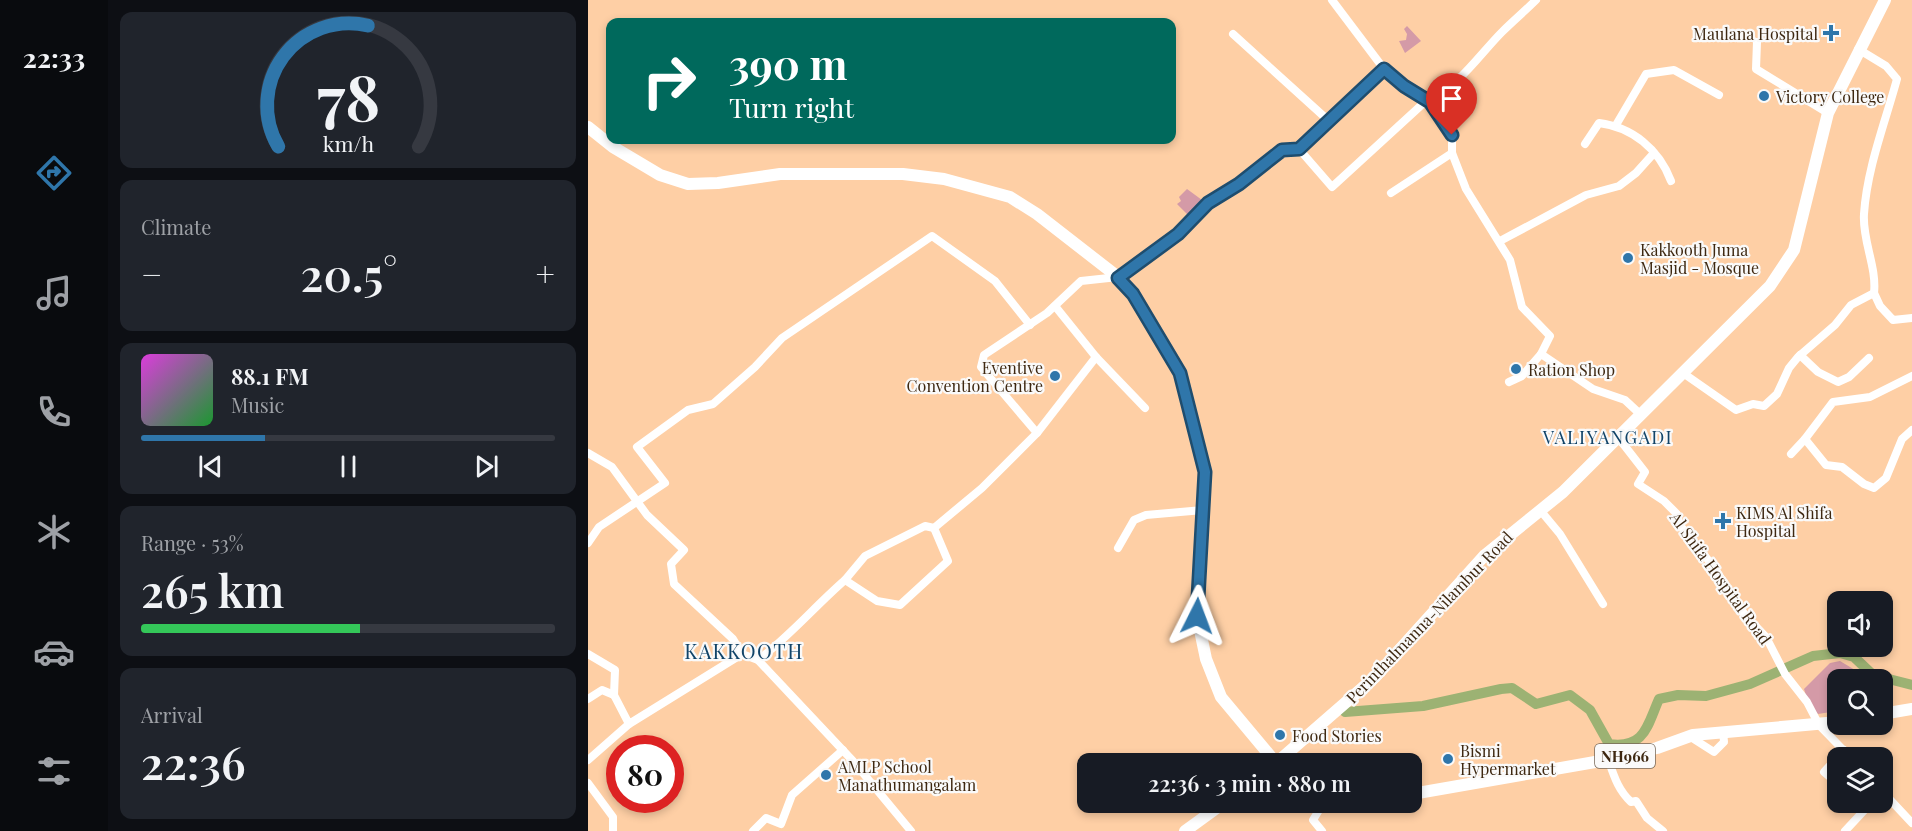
<!DOCTYPE html>
<html lang="en">
<head>
<meta charset="utf-8">
<style>
  :root { --surface:#171b24; --page:#20242c; --text:#f1f3f6; --muted:#9ea1a6; --line:#363941; --accent:#2f76aa }
  body { margin:0; font-family:"Playfair Display",serif; background:var(--page); color:var(--text); height:100vh; display:flex; flex-direction:column; font-size:22px; white-space:nowrap }
  * { box-sizing:border-box; margin:0 }
  p { font-size:20px; color:var(--muted) }
  .icon { flex:none; width:33px; height:33px; fill:none; stroke:currentColor; stroke-width:2; stroke-linecap:round; stroke-linejoin:round }
  .map { position:relative; flex:1; overflow:hidden }
  .details { display:flex; flex-direction:column; gap:12px; padding:12px; background:#0d0f14; width:480px }
  .details>* { flex:none }
  .banner { position:absolute; left:18px; top:18px; width:570px; height:126px; border-radius:12px; box-shadow:0 3px 9px #0003; background:#00695c; color:#fff; overflow:hidden }
  .tools { position:absolute; left:1239px; top:591px; display:grid; gap:12px }
  .tools a { display:grid; place-items:center; width:66px; height:66px; border-radius:12px; background:var(--surface); box-shadow:0 3px 9px #0003; font-size:30px }
  .speed { position:absolute; left:18px; top:735px; display:flex; gap:12px; font-size:30px; font-weight:700; text-align:center }
  .speed>* { display:grid; place-content:center; width:78px; height:78px; border-radius:50%; background:var(--surface); box-shadow:0 3px 9px #0003; line-height:1 }
  .speed .limit { border:9px solid #d22; background:#fff; color:#111 }
  .pin { position:absolute; display:grid; place-items:center; width:51px; height:51px; color:#fff; margin:-62px -26px; border-radius:50% 50% 50% 0; rotate:-45deg; box-shadow:0 0 6px #0007 }
  .pin .icon { rotate:45deg }
  .me { position:absolute; width:66px; margin:-33px; rotate:3deg; stroke-linejoin:round; filter:drop-shadow(0 0 4px #0008) }
  .turn { display:flex; align-items:center; gap:21px; height:126px; padding:0 24px; font-size:27px }
  .turn .icon { width:78px; height:78px; stroke-width:2.5 }
  .turn b { display:block; font-size:42px; line-height:51px }
  .big { font-size:45px; font-weight:600; line-height:1.1 }
  .details .tile { flex:1; display:flex; flex-direction:column; justify-content:center; gap:9px; min-width:0; padding:0 21px; border-radius:12px; background:var(--page) }
  .details .dial { align-items:center; gap:0 }
  .dial svg { height:156px; overflow:visible; fill:none; stroke:var(--line); stroke-width:7; stroke-linecap:round; text-anchor:middle }
  .dial text { fill:var(--text); stroke:none }
  .song { display:flex; align-items:center; gap:18px }
  .cover { width:72px; height:72px; border-radius:9px; background:linear-gradient(135deg,hsl(300 70% 55%),hsl(130 70% 35%)) }
  .played { height:6px; border-radius:3px; background:linear-gradient(90deg,var(--accent) 30%,var(--line) 30%) }
  .keys { display:flex; justify-content:space-around; direction:ltr }
  .heat { display:flex; justify-content:space-between; align-items:center; font-size:33px; direction:ltr }
  .charge { height:9px; border-radius:4px; background:linear-gradient(90deg,#34c759 53%,var(--line) 0) }
  .trip { position:absolute; left:489px; top:753px; width:345px; height:60px; border-radius:12px; background:var(--surface); box-shadow:0 3px 9px #0003; font-weight:600; line-height:60px; text-align:center }
  main { display:flex; flex:1; min-height:0 }
  .tabs { display:flex; flex-direction:column; width:108px; justify-content:space-around; align-items:center; background:#090b0e; color:var(--muted) }
  .tabs .icon { width:42px; height:42px }
  .tabs .on { color:var(--accent) }
  .tabs b { font-size:27px; color:var(--text) }
  .map>svg:first-child { display:block }
  .green { fill:#d49aa7 }
  .lines { fill:none; stroke-linecap:round; stroke-linejoin:round }
  .river { stroke:#9cb273; stroke-width:10 }
  .minor { stroke:#fff; stroke-width:8 }
  .primary { stroke:#fff; stroke-width:12 }
  .trunk { stroke:#fff; stroke-width:12 }
  .route-casing { stroke:#1f4d6e; stroke-width:15 }
  .route { stroke:#2f76aa; stroke-width:10 }
  .poi-dot { fill:#2f76aa; stroke:#fafafa; stroke-width:2 }
  .labels { text-anchor:middle; dominant-baseline:central; stroke-width:4.5; stroke-linejoin:round; paint-order:stroke }
  .shield { fill:#fafafa; stroke:#766757; stroke-width:1.5 }
  .shield-label { font-size:15px; font-weight:bold; fill:#3e2811 }
  .poi-label { font-size:16px; fill:#3e2811; stroke:#fafafa; text-anchor:start }
  .street-label { font-size:16px; fill:#3e2811; stroke:#fafafa }
  .neighbourhood-label { font-size:18px; letter-spacing:1.5px; fill:#124468; stroke:#fafafa }
  .quarter-label { font-size:20px; letter-spacing:1.5px; fill:#124468; stroke:#fafafa }
</style>
</head>
<body>
<main>
<nav class="tabs">
<b>22:33</b>
<svg class="icon on" aria-label="directions" viewBox="0 0 24 24"><path d="M12 3l9 9-9 9-9-9zM9 14v-3h6M13 9l2 2-2 2"/></svg>
<svg class="icon" aria-label="music" viewBox="0 0 24 24"><path d="M9 18V5l10-2v13"/><circle cx="6" cy="18" r="3"/><circle cx="16" cy="16" r="3"/></svg>
<svg class="icon" aria-label="phone" viewBox="0 0 24 24"><path d="M5 4h4l2 5-3 2q2 4 5 5l2-3 5 2v4C11 20 4 13 5 4z"/></svg>
<svg class="icon" aria-label="climate" viewBox="0 0 24 24"><path d="M12 3v18M4 7l16 10M4 17L20 7"/></svg>
<svg class="icon" aria-label="car" viewBox="0 0 24 24"><path d="M5 17H2v-5l4-1 3-4h7l3 4 3 1v5h-3M9 17h6M6 11h13"/><circle cx="7" cy="17" r="2"/><circle cx="17" cy="17" r="2"/></svg>
<svg class="icon" aria-label="filters" viewBox="0 0 24 24"><path d="M4 7h16M4 17h16"/><circle cx="9" cy="7" r="2"/><circle cx="15" cy="17" r="2"/></svg>
</nav>
<section class="details">
<div class="tile dial"><svg viewBox="0 0 100 80">
<path d="M14 69A42 42 0 1 1 86 69"/>
<path d="M14 69A42 42 0 0 1 60 7" stroke="#2f76aa"/>
<text x="50" y="56" font-size="32" font-weight="700">78</text>
<text x="50" y="72" font-size="11">km/h</text>
</svg></div>
<div class="tile"><p>Climate</p>
<div class="heat"><a>−</a><b class="big">20.5°</b><a>+</a></div>
</div>
<div class="tile">
<div class="song"><i class="cover"></i><div><b>88.1 FM</b><p>Music</p></div></div>
<div class="played"></div>
<div class="keys"><svg class="icon" aria-label="previous" viewBox="0 0 24 24"><path d="M18 5L8 12l10 7zM5 5v14"/></svg><svg class="icon" aria-label="pause" viewBox="0 0 24 24"><path d="M8 5v14M16 5v14"/></svg><svg class="icon" aria-label="next" viewBox="0 0 24 24"><path d="M6 5l10 7-10 7zM19 5v14"/></svg></div>
</div>
<div class="tile"><p>Range · 53%</p><b class="big">265 km</b><div class="charge"></div></div>
<div class="tile"><p>Arrival</p><b class="big">22:36</b></div>
</section>
<div class="map">
<svg width="1324" height="831" viewBox="0 0 1324 831">
  <rect width="100%" height="100%" fill="#fecfa5"/>
  <g class="green">
    <polygon points="819,26 833,41 817,53 811,41 818,40 819,34 816,29"/>
    <polygon points="599,189 614,200 600,215 589,204 593,201 591,197"/>
    <polygon points="1252,661 1272,673 1285,675 1286,679 1250,680 1249,711 1230,714 1221,705 1216,689 1242,663"/>
  </g>
  <g class="lines">
    <path class="river" d="M757,712L835,706L913,689L924,688L948,704L982,695L1002,710L1021,744C1057,749 1059,726 1071,699L1090,695L1118,696L1162,684L1225,656L1252,653L1266,657L1285,675L1324,685"/>
    <g class="minor">
      <polyline points="744,0 796,69"/>
      <polyline points="645,34 741,121"/>
      <polyline points="1169,42 1168,69 1240,113"/>
      <polyline points="1028,125 1058,74 1086,70 1131,95"/>
      <path d="M997,144L1011,123C1044,127 1071,149 1083,181"/>
      <polyline points="711,149 796,69 816,86 842,102 864,135 864,153 878,189 922,260 934,307 962,336 953,354 1005,389 1037,400 1052,414"/>
      <path d="M711,149L744,187L839,100C871,87 891,55 914,32C925,21 937,11 948,0"/>
      <polyline points="803,193 864,153"/>
      <polyline points="912,241 998,195 1031,186 1048,173 1066,153"/>
      <polyline points="1286,293 1292,306 1305,320 1324,318"/>
      <polyline points="467,306 508,357 557,408"/>
      <polyline points="1212,355 1230,372 1250,382 1261,377 1281,358"/>
      <path d="M1095,373L1148,410L1165,404L1176,406L1189,394L1201,368L1210,357L1247,325L1263,305L1286,293C1289,267 1274,240 1276,214C1279,168 1297,123 1309,79L1298,66L1270,49"/>
      <polyline points="1324,376 1282,397 1245,402 1217,439 1238,465 1254,467 1276,484 1286,488 1298,478 1314,439 1324,430"/>
      <polyline points="921,382 934,376 953,354"/>
      <polyline points="449,433 508,357"/>
      <polyline points="1029,436 1057,472 1050,484 1076,501 1089,514 1091,524 1125,566 1157,615 1178,637 1197,674 1219,702 1231,725 1263,758"/>
      <polyline points="0,453 24,467 59,515 96,550 83,564 86,584 145,639 154,654"/>
      <polyline points="1203,454 1217,439"/>
      <polyline points="952,510 972,534 1015,604"/>
      <polyline points="0,543 11,527 77,483 49,447 100,410 125,404 167,367 194,338 344,236 407,281 442,325"/>
      <polyline points="530,548 546,520 558,515 615,510"/>
      <polyline points="257,580 277,556 337,526 346,528"/>
      <polyline points="0,654 27,670 26,695"/>
      <polyline points="170,660 265,761 323,831"/>
      <path d="M0,699L14,690L26,695L41,724L154,654L170,660C202,636 227,606 257,580L289,601L312,605L360,561L346,528L394,488L449,433L393,367L396,355L459,313L493,281L530,277L590,234L620,203L651,184L694,150L711,149"/>
      <polyline points="1101,736 1126,752 1136,742 1135,731"/>
      <path d="M1020,759C1026,776 1030,790 1043,802L1048,801L1059,818L1075,831"/>
      <polyline points="0,760 41,724"/>
      <polyline points="0,783 25,817 25,831"/>
      <polyline points="1250,784 1236,772 1256,750"/>
      <polyline points="1294,791 1324,823"/>
      <polyline points="1270,802 1276,809"/>
      <polyline points="165,831 178,818 193,824 204,795 255,750"/>
      <polyline points="734,831 725,820 736,802"/>
      <polyline points="1257,831 1284,802"/>
    </g>
    <g class="primary">
      <polyline points="687,764 787,677 896,556 975,492 1182,286 1206,250 1240,113 1297,0"/>
      <polyline points="597,831 637,802"/>
    </g>
    <g class="trunk">
      <polyline points="0,127 25,147 72,175 100,184 130,183 192,174 315,174 356,179 422,197 449,214 530,277 545,294 592,373 617,472 609,616 618,659 633,697 689,764"/>
      <polyline points="1294,714 1324,709"/>
      <polyline points="824,794 1007,762 1069,748 1105,735 1250,722"/>
    </g>
  </g>
  <g class="lines">
    <defs>
      <polyline id="route" points="609,616 617,472 592,373 545,294 530,278 590,234 620,203 651,184 694,150 711,149 796,69 816,86 842,102 864,135"/>
    </defs>
    <use href="#route" class="route-casing"/>
    <use href="#route" class="route"/>
  </g>
  <g class="poi-dot">
    <path d="M1240 24h6v6h6v6h-6v6h-6v-6h-6v-6h6z"/>
    <circle cx="1176" cy="96" r="6"/>
    <circle cx="1040" cy="258" r="6"/>
    <circle cx="928" cy="369" r="6"/>
    <circle cx="467" cy="376" r="6"/>
    <path d="M1132 512h6v6h6v6h-6v6h-6v-6h-6v-6h6z"/>
    <circle cx="692" cy="735" r="6"/>
    <circle cx="860" cy="759" r="6"/>
    <circle cx="238" cy="775" r="6"/>
  </g>
  <g class="labels">
    <rect class="shield" x="1007" y="744" width="60" height="24" rx="4.5"/>
    <g class="shield-label">
      <text x="1037" y="756">NH966</text>
    </g>
    <g class="poi-label">
      <text x="1230" y="33" text-anchor="end">Maulana Hospital</text>
      <text x="1188" y="96">Victory College</text>
      <text x="1052" y="249">Kakkooth Juma<tspan x="1052" dy="18">Masjid - Mosque</tspan></text>
      <text x="455" y="367" text-anchor="end">Eventive<tspan x="455" dy="18">Convention Centre</tspan></text>
      <text x="940" y="369">Ration Shop</text>
      <text x="1148" y="512">KIMS Al Shifa<tspan x="1148" dy="18">Hospital</tspan></text>
      <text x="704" y="735">Food Stories</text>
      <text x="872" y="750">Bismi<tspan x="872" dy="18">Hypermarket</tspan></text>
      <text x="250" y="766">AMLP School<tspan x="250" dy="18">Manathumangalam</tspan></text>
    </g>
    <g class="street-label">
      <text transform="translate(1133 578) rotate(54)">Al Shifa Hospital Road</text>
      <text transform="translate(841 617) rotate(-46)">Perinthalmanna-Nilambur Road</text>
    </g>
    <g class="neighbourhood-label">
      <text x="1020" y="437">VALIYANGADI</text>
    </g>
    <g class="quarter-label">
      <text x="156" y="650">KAKKOOTH</text>
    </g>
  </g>
</svg>
<div class="tools">
<a><svg class="icon" aria-label="sound" viewBox="0 0 24 24"><path d="M4 9h4l5-4v14l-5-4H4zM17 9q2 3 0 6"/></svg></a>
<a><svg class="icon" aria-label="search" viewBox="0 0 24 24"><circle cx="10" cy="10" r="6"/><path d="M15 15l6 6"/></svg></a>
<a><svg class="icon" aria-label="layers" viewBox="0 0 24 24"><path d="M12 4l9 5-9 5-9-5zM3 14l9 5 9-5"/></svg></a>
</div>
<div class="speed"><div class="limit">80</div></div>
<div class="pin" style="left:864px;top:135px;background:#d93025"><svg class="icon" aria-label="arrive" viewBox="0 0 24 24"><path d="M6 21V4h12l-3 4 3 4H6"/></svg></div>
<svg class="me" style="left:609px;top:616px" viewBox="-20 -20 40 40"><path d="M0-17L14 15 0 8-14 15z" fill="#2f76aa" stroke="#fff" stroke-width="4"/></svg>
<div class="trip">22:36 · 3 min · 880 m</div>
<div class="banner">
<div class="turn"><svg class="icon" aria-label="right" viewBox="0 0 24 24"><path d="M7 20v-9h11M14 6l5 5-5 5"/></svg><div><b>390 m</b>Turn right</div></div>
</div>
</div>
</main>
</body>
</html>
